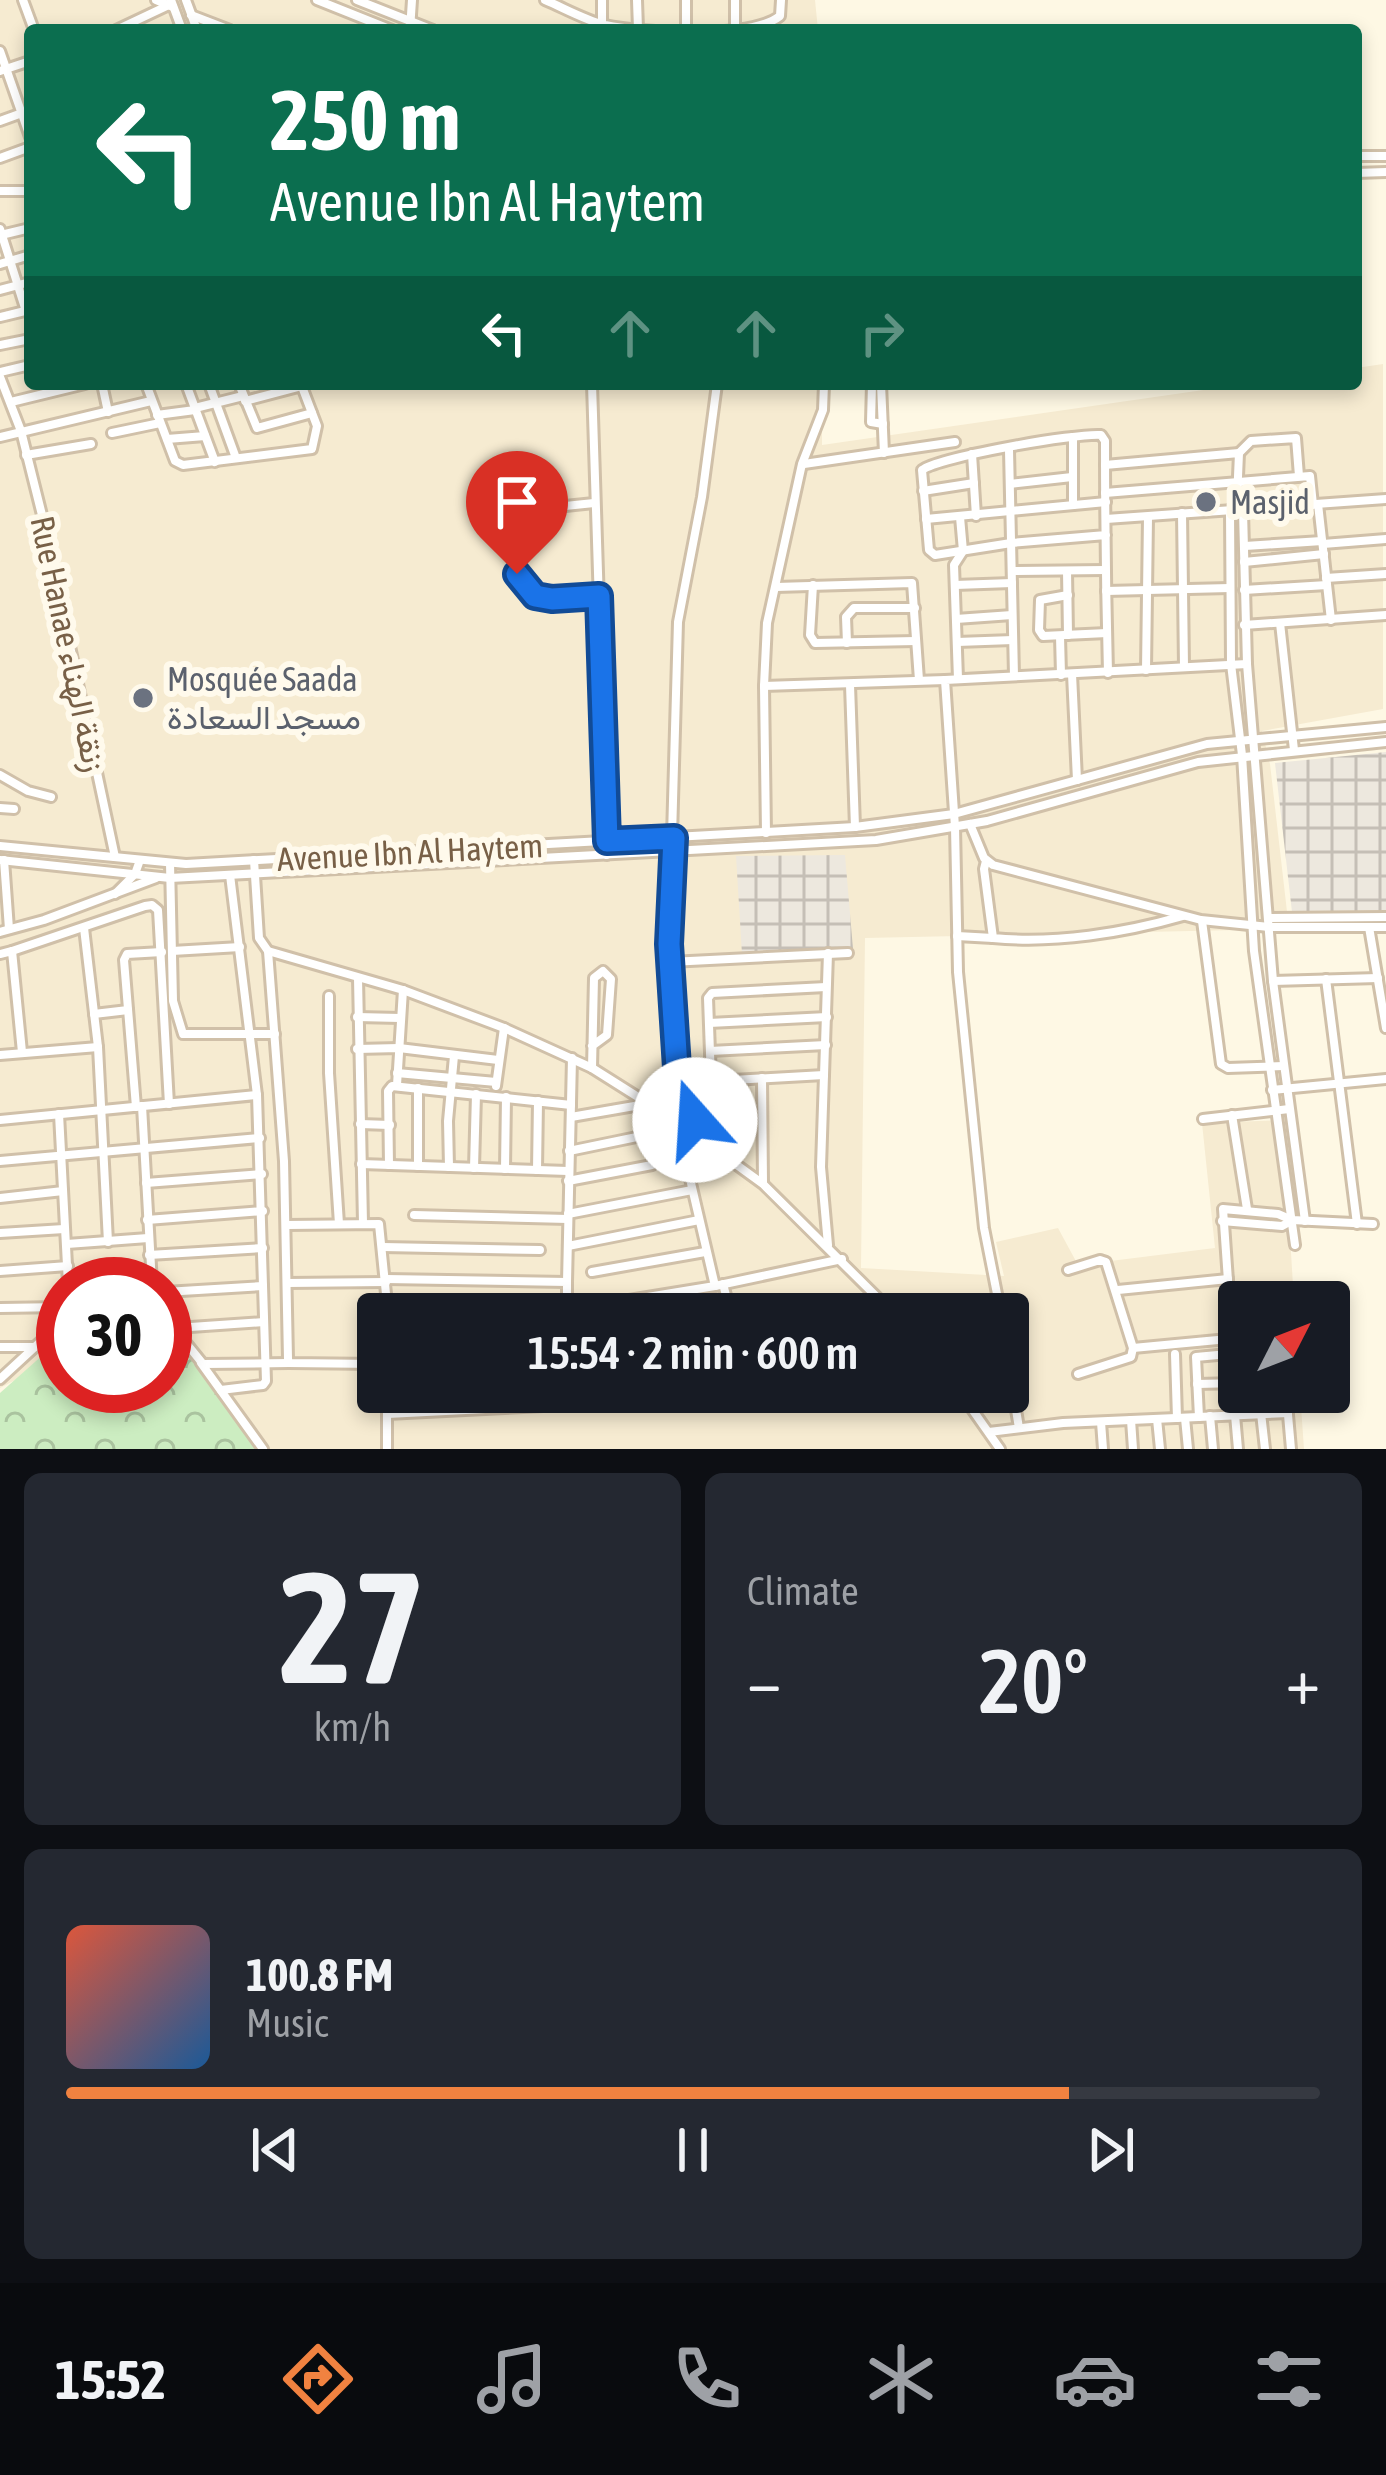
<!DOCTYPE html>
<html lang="en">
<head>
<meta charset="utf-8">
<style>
  :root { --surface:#171b24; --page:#242831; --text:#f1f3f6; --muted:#9ea1a6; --line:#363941; --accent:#f18240 }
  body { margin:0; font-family:"Asap Condensed",Vazirmatn,sans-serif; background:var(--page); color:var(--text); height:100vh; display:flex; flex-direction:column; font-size:45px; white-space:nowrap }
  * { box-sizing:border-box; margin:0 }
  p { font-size:39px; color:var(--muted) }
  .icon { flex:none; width:66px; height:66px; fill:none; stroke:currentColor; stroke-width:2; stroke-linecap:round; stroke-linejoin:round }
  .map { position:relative; height:1449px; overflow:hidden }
  .side { display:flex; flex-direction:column; gap:24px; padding:24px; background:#0d0f14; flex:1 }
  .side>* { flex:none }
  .top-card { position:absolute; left:24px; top:24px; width:1338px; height:366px; border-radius:12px; box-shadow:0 6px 18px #0003; background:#0b6e4f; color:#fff; overflow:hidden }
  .needle { width:78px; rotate:48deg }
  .tools { position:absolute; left:1218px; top:1281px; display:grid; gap:24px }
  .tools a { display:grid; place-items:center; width:132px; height:132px; border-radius:12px; background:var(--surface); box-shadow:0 6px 18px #0003; font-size:60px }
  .speed { position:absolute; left:36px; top:1257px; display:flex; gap:24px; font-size:60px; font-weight:700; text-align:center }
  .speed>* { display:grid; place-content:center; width:156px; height:156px; border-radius:50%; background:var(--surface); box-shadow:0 6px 18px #0003; line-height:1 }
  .speed .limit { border:18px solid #d22; background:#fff; color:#111 }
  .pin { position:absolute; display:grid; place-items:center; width:102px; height:102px; color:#fff; margin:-123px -51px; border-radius:50% 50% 50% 0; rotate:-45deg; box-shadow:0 0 12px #0007 }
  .pin .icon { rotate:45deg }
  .me { position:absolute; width:132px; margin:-66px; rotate:341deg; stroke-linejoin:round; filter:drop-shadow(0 0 9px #0008) }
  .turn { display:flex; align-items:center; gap:42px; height:252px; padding:0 48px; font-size:54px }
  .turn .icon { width:156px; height:156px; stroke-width:2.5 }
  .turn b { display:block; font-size:84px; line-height:102px }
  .lanes { display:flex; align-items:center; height:114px; padding:0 48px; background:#0003; justify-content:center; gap:60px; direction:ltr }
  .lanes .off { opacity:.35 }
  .big { font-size:90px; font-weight:600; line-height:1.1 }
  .side .card { flex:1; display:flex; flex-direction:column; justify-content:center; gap:18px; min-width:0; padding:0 42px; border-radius:18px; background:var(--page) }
  .side .dial { align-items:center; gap:0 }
  .dial b { font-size:156px; line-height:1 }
  .song { display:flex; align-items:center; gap:36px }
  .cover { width:144px; height:144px; border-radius:18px; background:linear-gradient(135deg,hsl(10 70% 55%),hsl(210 70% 35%)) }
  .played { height:12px; border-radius:6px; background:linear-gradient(90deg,var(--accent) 80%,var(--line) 80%) }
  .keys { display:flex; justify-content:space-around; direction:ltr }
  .heat { display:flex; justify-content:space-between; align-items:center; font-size:66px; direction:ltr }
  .side .tiles { flex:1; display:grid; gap:24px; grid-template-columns:1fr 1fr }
  .card:last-child { grid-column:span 2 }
  .trip { position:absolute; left:357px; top:1293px; width:672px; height:120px; border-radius:12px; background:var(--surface); box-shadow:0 6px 18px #0003; font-weight:600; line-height:120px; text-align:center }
  .tab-bar { display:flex; height:192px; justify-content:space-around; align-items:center; background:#090b0e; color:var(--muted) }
  .tab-bar .icon { width:84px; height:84px }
  .tab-bar .active { color:var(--accent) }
  .tab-bar b { font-size:54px; color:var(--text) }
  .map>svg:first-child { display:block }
  .residential { fill:#f6ebd1; fill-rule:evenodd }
  .industrial { fill:url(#industrial-grid) }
  .forest { fill:url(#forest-crowns) }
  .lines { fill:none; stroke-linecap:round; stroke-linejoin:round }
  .minor-casing { stroke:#d0c0a9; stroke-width:14 }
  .minor { stroke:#fff; stroke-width:8 }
  .route-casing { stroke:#114b97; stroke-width:30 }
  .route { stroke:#1a73e8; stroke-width:21 }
  .worship-dot { fill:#6b7280; stroke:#fffaec; stroke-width:4.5 }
  .labels { text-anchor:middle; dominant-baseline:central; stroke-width:12; stroke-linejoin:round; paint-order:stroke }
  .worship-label { font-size:33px; fill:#5b616d; stroke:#fffaec; text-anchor:start }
  .street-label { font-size:33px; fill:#786047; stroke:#fffaec }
</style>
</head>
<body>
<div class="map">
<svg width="1386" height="1449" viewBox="0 0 1386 1449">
  <defs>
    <pattern id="industrial-grid" width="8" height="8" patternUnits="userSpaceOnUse" patternTransform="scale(3)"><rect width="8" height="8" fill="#ede8de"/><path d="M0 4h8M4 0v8" fill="none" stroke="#c5bfb6"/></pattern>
    <pattern id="forest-crowns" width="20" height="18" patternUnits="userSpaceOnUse" patternTransform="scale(3)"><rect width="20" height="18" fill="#ccedc1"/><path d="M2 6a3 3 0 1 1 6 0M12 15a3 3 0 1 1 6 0" fill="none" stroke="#aac39f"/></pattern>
  </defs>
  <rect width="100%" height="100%" fill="#fef8e4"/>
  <path class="residential" d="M0,0H815L818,30H30V384H822V445L1245,384H1356V368L1383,364V709L1262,731L1270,764L1289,929L865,938L861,1268L1004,1276L996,1242L1058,1228L1078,1265L1215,1248L1202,1123L1283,1120L1294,1302H1239V1392H1300L1304,1449H236L165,1354V1284H63V1355L0,1388ZM378,1314H1008V1392H378Z"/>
  <g class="industrial">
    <polygon points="1386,752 1386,911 1292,912 1275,763"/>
    <polygon points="845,855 853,949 742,954 736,856"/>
  </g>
  <polygon class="forest" points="165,1324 256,1449 0,1449 0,1393 63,1337 63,1386 165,1386"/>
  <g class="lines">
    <defs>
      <g id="minor">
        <polyline points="23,0 34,30"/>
        <polyline points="156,0 173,7"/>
        <polyline points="171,0 182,30"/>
        <polyline points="186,0 197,30"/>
        <polyline points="317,0 392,30"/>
        <polyline points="357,0 433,30"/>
        <path d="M545,0C564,8 585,20 605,25C642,33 751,39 780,16L781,0"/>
        <polyline points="602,0 602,30"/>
        <polyline points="637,0 638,29"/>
        <polyline points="686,0 686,29"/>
        <polyline points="735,0 735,30"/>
        <polyline points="191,15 230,30"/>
        <polyline points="116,30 169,5"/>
        <polyline points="410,30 412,0"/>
        <polyline points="0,51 30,137"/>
        <polyline points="0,71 30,61"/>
        <polyline points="0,121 22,113"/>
        <polyline points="1356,156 1386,156"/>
        <polyline points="0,158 30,147"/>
        <polyline points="1356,173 1386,172"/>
        <polyline points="0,191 30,191"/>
        <polyline points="0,229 26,311"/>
        <polyline points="1,235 30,228"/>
        <polyline points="0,264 30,255"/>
        <polyline points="0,290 30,282"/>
        <polyline points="0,317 29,310"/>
        <polyline points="0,345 30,339"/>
        <polyline points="0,372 30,365"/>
        <polyline points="0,377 21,431 42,515 115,857"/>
        <polyline points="102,384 108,412"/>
        <polyline points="146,384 175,461 183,465 312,449 317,426 301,384"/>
        <polyline points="186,384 215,462"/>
        <polyline points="209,384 236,458"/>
        <polyline points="239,384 257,428 312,413"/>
        <polyline points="592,384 607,855"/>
        <polyline points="872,384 871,422 883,424"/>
        <polyline points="881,384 884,453"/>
        <polyline points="245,401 302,386"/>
        <polyline points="11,402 85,384"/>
        <polyline points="195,408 243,396"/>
        <polyline points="157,415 195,410"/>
        <polyline points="112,433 160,423"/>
        <polyline points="0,437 151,401"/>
        <polyline points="1073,437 1073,505"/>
        <polyline points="167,439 205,436"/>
        <polyline points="1009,450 1014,676"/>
        <polyline points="1239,453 1251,441 1296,438 1299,476"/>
        <polyline points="972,454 976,516"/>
        <polyline points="26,455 91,444"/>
        <polyline points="804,464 955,442"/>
        <polyline points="1105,465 1239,453 1237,500 1230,511 1231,664 1242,755 1254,951 1295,1245"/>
        <polyline points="1010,484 1072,477"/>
        <polyline points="923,491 974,483"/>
        <polyline points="1105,493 1310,476 1313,505"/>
        <polyline points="1237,500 1243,511 1247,664 1273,981 1305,1221"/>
        <path d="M594,503L527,510C515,539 507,574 535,596L552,599L599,596"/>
        <polyline points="1318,504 1331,620"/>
        <polyline points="1182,513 1184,667"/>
        <polyline points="926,519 1106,502"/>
        <polyline points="1106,519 1386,499"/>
        <path d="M1106,535L1011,543L935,555L929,550L922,470C939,457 1076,433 1101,435L1105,441C1105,518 1106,596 1108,673"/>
        <polyline points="1323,544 1386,539"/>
        <polyline points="1245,546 1322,541"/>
        <polyline points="1244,562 1324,554"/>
        <polyline points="1012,571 1105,570"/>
        <polyline points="1067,571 1068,635"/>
        <polyline points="1326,578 1386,574"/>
        <polyline points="813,585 810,635 815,643 916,641"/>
        <polyline points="955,585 1012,583"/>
        <polyline points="776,587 912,583 919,680"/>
        <polyline points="1244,590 1327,585"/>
        <polyline points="1106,591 1230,588"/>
        <polyline points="1068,595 1040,600 1039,630 1043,636 1107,633"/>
        <polyline points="956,619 1012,615"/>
        <polyline points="1280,623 1294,750"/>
        <polyline points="1244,625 1386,615"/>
        <polyline points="1060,636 1061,675"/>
        <polyline points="957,642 1013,640"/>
        <polyline points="847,643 846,617 854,608 915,608"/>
        <polyline points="1146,670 1148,517"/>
        <polyline points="1072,674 1077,780"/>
        <polyline points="958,679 954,565 963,551 960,517"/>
        <polyline points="850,685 855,827"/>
        <polyline points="764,686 945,680"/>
        <polyline points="0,775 28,791 51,797"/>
        <polyline points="0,808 14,809"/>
        <polyline points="970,824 984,858 993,865 1201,920 1269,927 1386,927"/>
        <polyline points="766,833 764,686 767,623 802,464 823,410 824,384"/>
        <polyline points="0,846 186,864 855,827 954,814 1207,744 1386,727"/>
        <polyline points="0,860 170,878 876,840 987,821 1198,762 1386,742"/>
        <polyline points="4,860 9,929"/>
        <polyline points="254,860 259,938 268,951 403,990 504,1028 592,1068 657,1109"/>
        <path d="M986,861L984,869L993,938C1055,944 1124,933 1183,916"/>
        <polyline points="170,863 173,1001 183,1034 275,1034"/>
        <polyline points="115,894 135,874 140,860"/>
        <polyline points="1268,918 1386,917"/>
        <polyline points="1202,921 1221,1064 1228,1068 1283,1066"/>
        <polyline points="1369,927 1386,1028"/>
        <polyline points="84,928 98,1047 108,1242"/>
        <polyline points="0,932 44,920 156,878"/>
        <polyline points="957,936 993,938"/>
        <polyline points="12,951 145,906 152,905 158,910 169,1104"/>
        <polyline points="172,951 240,947"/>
        <polyline points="268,951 284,1161 288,1359 289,1363 378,1364"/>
        <polyline points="0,954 12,951 22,1052"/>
        <polyline points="670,962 848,953"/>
        <polyline points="358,978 363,1223"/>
        <polyline points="1326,979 1357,1224"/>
        <polyline points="1273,981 1378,978"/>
        <polyline points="329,996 329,1073 339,1224"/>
        <polyline points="94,1014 128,1010"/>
        <polyline points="357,1017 400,1018"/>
        <polyline points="709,1023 827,1017"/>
        <polyline points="357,1049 399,1048 498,1060"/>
        <polyline points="710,1051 826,1045"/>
        <polyline points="0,1055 98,1047"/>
        <polyline points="592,1068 594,978 603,971 611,979 607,1035 592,1046"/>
        <polyline points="397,1073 496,1082"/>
        <polyline points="762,1078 763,1183"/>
        <polyline points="711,1080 708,998 712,993 826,987"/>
        <polyline points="678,1083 824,1075"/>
        <polyline points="397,1085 403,990"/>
        <polyline points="496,1086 504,1028"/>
        <polyline points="1272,1090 1386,1079"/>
        <polyline points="142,1106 152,1284"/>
        <polyline points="136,1107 124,960 127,954 162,952"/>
        <polyline points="657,1109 658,1127 667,1135 680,1136 693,1126 693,1109 680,1098 669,944 678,622 702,497 717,384"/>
        <polyline points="657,1109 669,1098 680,1098"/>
        <polyline points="59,1114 68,1284"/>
        <polyline points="1232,1115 1247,1209"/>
        <polyline points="571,1117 646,1104"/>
        <polyline points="1203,1119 1289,1109"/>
        <polyline points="0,1120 257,1095"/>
        <polyline points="360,1124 390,1125"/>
        <polyline points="690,1131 763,1184 894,1314"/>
        <polyline points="680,1136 715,1286"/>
        <polyline points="569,1151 661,1132"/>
        <polyline points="0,1161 260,1138"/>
        <polyline points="361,1164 568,1171"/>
        <polyline points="389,1165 388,1091 392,1086 571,1105"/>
        <polyline points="418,1166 418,1088"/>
        <polyline points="449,1167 448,1121 454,1056"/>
        <polyline points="474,1168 476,1094"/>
        <polyline points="505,1169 506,1097"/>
        <polyline points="537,1170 538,1101"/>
        <polyline points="568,1181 652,1165"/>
        <polyline points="146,1183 262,1174"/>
        <polyline points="0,1198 63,1191"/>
        <polyline points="568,1214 692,1190"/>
        <polyline points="414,1215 568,1219"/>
        <polyline points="147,1220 263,1211"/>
        <polyline points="1222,1221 1282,1226 1291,1221"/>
        <polyline points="287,1225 379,1224 388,1314"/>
        <polyline points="0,1233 64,1229"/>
        <polyline points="67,1244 148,1238"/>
        <polyline points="828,1245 821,1167 828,953"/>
        <polyline points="568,1246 699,1220"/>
        <polyline points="383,1247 540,1250"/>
        <polyline points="149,1255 263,1248"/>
        <polyline points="1068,1270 1100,1260 1106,1262 1133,1348 1131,1357 1078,1374"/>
        <polyline points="0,1271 68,1266"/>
        <polyline points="592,1272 705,1252"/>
        <polyline points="386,1279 567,1282 567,1311"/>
        <polyline points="567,1282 572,1058"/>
        <polyline points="287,1283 386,1282"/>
        <polyline points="723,1284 731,1314"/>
        <polyline points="1118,1290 1228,1279"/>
        <polyline points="165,1292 263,1286"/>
        <polyline points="0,1308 63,1307"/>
        <polyline points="543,1314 715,1286 842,1259"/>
        <polyline points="1001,1314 984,1228 958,972 955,827 945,680 1247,664"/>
        <polyline points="165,1317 203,1364 289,1363"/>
        <polyline points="176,1328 264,1322"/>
        <polyline points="1232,1338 1223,1209 1278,1214 1292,1220 1373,1224"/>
        <polyline points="0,1347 35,1347"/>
        <polyline points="1133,1348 1239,1338"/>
        <polyline points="1175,1354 1177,1418"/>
        <polyline points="1008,1361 1019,1428"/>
        <polyline points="201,1363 263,1449"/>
        <polyline points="0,1379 63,1321"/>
        <polyline points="1197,1384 1239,1383"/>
        <polyline points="221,1390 263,1385 266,1381 257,1095 230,875"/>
        <polyline points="387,1392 387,1449"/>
        <polyline points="960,1392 1000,1449"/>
        <polyline points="1264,1392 1266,1413"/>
        <polyline points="1286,1392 1291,1449"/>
        <polyline points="1261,1413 1265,1449"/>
        <polyline points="387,1414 584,1404 584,1392"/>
        <polyline points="1235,1415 1238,1449"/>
        <polyline points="1210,1416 1213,1449"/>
        <polyline points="1199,1417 1196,1357 1239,1353"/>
        <polyline points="1185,1418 1188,1449"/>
        <polyline points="1157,1419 1160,1449"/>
        <polyline points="1131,1420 1133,1449"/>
        <polyline points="1101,1422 1103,1449"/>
        <polyline points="989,1432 1063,1423 1288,1413"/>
      </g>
    </defs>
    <use href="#minor" class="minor-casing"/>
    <use href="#minor" class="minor"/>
  </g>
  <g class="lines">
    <defs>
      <polyline id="route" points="517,574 535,596 552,599 599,596 607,841 674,838 669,944 678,1083 680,1098 690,1104 695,1120"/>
    </defs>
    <use href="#route" class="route-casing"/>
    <use href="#route" class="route"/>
  </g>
  <g class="worship-dot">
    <circle cx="1206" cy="502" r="12"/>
    <circle cx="143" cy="698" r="12"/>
  </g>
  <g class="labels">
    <g class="worship-label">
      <text x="1230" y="502">Masjid</text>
      <text x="167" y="679">Mosquée Saada<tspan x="167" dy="38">مسجد السعادة</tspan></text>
    </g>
    <g class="street-label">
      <text transform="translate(69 644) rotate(78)">Rue Hanae زنقة الهناء</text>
      <text transform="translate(410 852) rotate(-3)">Avenue Ibn Al Haytem</text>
    </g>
  </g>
</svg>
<div class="tools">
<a><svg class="needle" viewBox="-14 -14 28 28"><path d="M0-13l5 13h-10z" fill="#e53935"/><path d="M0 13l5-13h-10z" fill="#9ea1a6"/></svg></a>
</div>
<div class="speed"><div class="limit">30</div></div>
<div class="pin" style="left:517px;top:574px;background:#d93025"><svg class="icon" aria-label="arrive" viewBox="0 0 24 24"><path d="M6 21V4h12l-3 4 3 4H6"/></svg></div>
<svg class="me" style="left:695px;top:1120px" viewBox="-20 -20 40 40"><circle r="19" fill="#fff"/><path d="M0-13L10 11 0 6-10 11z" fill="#1a73e8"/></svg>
<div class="trip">15:54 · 2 min · 600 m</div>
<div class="top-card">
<div class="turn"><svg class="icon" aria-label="left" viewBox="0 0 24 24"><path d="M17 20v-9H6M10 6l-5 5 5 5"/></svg><div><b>250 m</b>Avenue Ibn Al Haytem</div></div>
<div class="lanes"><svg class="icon" aria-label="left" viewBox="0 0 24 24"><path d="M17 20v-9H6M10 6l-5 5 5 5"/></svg><svg class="icon off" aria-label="ahead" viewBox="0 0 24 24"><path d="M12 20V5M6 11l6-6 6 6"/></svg><svg class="icon off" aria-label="ahead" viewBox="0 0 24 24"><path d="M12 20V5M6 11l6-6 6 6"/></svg><svg class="icon off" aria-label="right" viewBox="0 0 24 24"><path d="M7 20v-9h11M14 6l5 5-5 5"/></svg></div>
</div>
</div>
<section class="side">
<div class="tiles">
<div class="card dial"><b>27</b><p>km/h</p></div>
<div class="card"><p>Climate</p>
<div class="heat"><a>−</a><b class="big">20°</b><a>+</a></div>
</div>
<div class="card">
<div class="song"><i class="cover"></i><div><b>100.8 FM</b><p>Music</p></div></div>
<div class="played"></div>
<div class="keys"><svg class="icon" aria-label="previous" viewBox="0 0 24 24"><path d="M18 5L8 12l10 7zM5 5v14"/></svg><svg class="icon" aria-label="pause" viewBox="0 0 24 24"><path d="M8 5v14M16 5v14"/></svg><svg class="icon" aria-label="next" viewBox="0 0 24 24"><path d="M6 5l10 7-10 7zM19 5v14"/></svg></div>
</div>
</div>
</section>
<nav class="tab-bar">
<b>15:52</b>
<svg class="icon active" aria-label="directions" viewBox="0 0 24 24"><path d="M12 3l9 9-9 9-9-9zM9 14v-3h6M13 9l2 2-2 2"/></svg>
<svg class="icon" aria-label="music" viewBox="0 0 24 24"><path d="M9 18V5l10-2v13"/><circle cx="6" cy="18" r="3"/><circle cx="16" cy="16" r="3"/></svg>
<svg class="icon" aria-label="phone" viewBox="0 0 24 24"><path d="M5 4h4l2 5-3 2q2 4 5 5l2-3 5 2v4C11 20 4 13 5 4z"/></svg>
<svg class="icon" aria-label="climate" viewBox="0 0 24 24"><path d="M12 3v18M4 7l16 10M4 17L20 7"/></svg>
<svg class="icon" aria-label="car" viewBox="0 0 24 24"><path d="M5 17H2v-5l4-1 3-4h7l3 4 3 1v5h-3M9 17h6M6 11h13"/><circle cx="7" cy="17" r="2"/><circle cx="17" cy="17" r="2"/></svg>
<svg class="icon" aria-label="filters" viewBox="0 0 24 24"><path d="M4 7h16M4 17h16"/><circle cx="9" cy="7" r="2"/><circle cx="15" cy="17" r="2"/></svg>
</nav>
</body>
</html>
